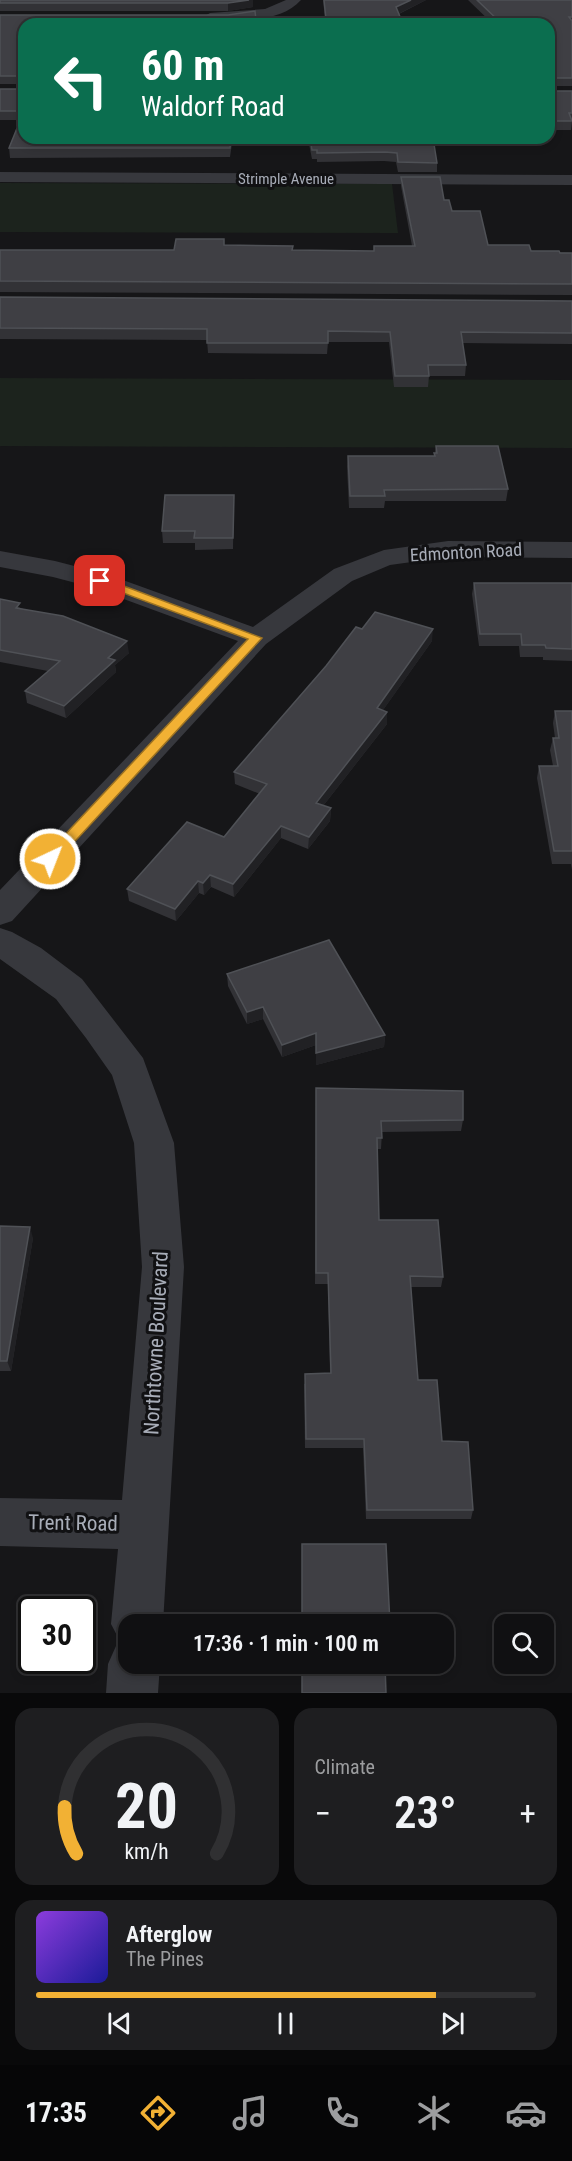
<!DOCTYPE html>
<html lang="en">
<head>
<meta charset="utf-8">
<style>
  :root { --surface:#101012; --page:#1e1e20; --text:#f1f3f6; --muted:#9c9d9f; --line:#303032; --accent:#f2b134 }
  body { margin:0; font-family:"Roboto Condensed",sans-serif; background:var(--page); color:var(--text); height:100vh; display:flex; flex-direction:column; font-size:22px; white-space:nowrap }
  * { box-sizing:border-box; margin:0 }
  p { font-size:20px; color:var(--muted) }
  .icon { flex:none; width:33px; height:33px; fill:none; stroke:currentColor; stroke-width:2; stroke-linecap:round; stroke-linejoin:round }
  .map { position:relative; height:1693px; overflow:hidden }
  .details { display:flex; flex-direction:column; gap:15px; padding:15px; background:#09090a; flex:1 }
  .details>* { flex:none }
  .guide { position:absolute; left:18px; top:18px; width:537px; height:126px; border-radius:18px; box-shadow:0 3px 9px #0003,0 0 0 2px var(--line); background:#0b6e4f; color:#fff; overflow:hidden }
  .tools { position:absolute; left:494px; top:1614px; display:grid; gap:12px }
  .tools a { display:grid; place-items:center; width:60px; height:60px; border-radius:12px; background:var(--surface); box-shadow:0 3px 9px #0003,0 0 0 2px var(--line); font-size:30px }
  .speed { position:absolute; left:18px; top:1596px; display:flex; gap:12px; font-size:30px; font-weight:700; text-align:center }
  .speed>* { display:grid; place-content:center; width:78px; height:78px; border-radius:50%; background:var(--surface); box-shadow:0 3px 9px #0003,0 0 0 2px var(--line); line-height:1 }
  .speed .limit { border:3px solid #111; border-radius:9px; background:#fff; color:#111 }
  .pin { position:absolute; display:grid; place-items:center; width:51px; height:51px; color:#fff; margin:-26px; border-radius:12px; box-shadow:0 3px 9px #0006 }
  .me { position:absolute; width:66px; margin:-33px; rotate:43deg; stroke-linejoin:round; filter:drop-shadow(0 0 4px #0008) }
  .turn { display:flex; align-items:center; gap:21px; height:126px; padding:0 24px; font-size:27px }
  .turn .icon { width:78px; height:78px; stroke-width:2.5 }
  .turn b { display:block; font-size:42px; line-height:51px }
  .big { font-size:45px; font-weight:600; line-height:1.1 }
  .details .card { flex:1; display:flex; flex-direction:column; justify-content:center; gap:9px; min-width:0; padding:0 21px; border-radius:18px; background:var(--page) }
  .details .dial { align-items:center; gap:0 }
  .dial svg { height:156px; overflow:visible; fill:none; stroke:var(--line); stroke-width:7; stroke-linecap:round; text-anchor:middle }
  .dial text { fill:var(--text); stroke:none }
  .song { display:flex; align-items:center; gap:18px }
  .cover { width:72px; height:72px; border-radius:9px; background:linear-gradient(135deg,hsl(270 70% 55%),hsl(240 70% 35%)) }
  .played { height:6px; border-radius:3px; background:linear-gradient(90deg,var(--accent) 80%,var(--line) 80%) }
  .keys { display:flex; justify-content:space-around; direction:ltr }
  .heat { display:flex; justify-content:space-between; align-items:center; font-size:33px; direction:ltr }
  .details .tiles { flex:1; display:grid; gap:15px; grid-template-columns:1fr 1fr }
  .card:last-child { grid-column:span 2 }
  .trip { position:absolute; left:118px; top:1614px; width:336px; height:60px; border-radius:18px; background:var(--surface); box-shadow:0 3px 9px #0003,0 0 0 2px var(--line); font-weight:600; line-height:60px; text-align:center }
  .dock { display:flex; height:96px; justify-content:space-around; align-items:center; background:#060607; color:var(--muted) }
  .dock .icon { width:42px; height:42px }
  .dock .on { color:var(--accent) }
  .dock b { font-size:27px; color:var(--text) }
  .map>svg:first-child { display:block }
  .green { fill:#1c231d }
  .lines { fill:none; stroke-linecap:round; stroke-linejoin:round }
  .minor { fill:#37383d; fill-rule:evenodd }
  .wall { fill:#323236 }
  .shaded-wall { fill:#212124 }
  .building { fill:#3f3f44; stroke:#4f5156; stroke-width:1.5 }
  .route { fill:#f2b134; stroke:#9d7322; stroke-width:1.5 }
  .labels { text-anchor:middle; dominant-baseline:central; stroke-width:6; stroke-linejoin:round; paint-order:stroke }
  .far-street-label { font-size:15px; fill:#a8adb8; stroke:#111113 }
  .street-label { font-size:18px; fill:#a8adb8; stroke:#111113 }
  .near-street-label { font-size:21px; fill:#a8adb8; stroke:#111113 }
</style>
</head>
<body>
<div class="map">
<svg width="572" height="1693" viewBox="0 0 572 1693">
  <rect width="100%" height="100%" fill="#161618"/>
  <g class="green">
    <polygon points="0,183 392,184 398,233 0,232"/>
    <polygon points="0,378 572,380 572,448 0,446"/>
  </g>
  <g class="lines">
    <g class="minor">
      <path d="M286,0H301C281,23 238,21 210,21L203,17L210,13L265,9Z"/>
      <polygon points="0,172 572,175 572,185 0,182"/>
      <polygon points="448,541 572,542 572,558 448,557 390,565 352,581 266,644 12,921 0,925 0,890 238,641 91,587 53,577 0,567 0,551 55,561 109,575 253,627 334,569 384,550"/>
      <polygon points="0,928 12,932 41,948 82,979 143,1058 174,1143 184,1267 163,1624 129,1624 129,1664 160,1664 158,1693 106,1693 108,1664 116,1646 121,1643 111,1624 118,1549 0,1546 0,1498 122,1500 142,1267 134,1143 112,1075 86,1038 56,999 0,959"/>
    </g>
  </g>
  <g class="wall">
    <polygon points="0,0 253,0 253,7 228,11 0,11"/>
    <polygon points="323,0 426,0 399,14 403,24 24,24 24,84 0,84 0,15 256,20 325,19"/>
    <polygon points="468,0 572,0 572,86 549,86 549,24 493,24"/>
    <polygon points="0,89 24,89 24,138 433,138 437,163 437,172 398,172 396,162 384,161 317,162 317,159 312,159 309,144 232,144 230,157 10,158 9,148 20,120 0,120"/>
    <polygon points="549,91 572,91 572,122 571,130 549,130"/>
    <polygon points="401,177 444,200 452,211 488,245 531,251 572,253 572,295 0,292 0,250 174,250 224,239 224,245 292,250 374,251 374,246 412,246 401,186"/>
    <polygon points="0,297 572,301 572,344 462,343 466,365 465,376 429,376 428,387 394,387 389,342 328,342 327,354 208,353 207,340 0,339"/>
    <polygon points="436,446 508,489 506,501 385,501 384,508 349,508 347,467 348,456 434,456"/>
    <polygon points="234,495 233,549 195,550 195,543 163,543 162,531"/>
    <polygon points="474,583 572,583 572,661 543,660 543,657 520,657 519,646 479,646 472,594"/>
    <polygon points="0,599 21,608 129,653 115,665 116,672 66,718 27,703 25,691 48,671 0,662"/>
    <polygon points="362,629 432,641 383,710 387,712 387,724 323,806 331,808 330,821 308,849 281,838 234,897 211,887 204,895 199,893 176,921 129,901 127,889 224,837 260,794 235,784 234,772"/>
    <polygon points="555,711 572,711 572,870 571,864 552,864 537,778 539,766 553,766 550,750 553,738 555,738 553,723"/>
    <polygon points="227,974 385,1035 384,1047 316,1065 316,1045 282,1057 263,1019 247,1024 228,986"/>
    <polygon points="316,1088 463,1120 461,1131 382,1132 381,1149 377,1149 379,1220 443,1277 441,1287 411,1287 418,1380 442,1441 473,1510 471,1519 366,1519 363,1448 305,1448 304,1384 330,1373 328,1284 315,1284"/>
    <polygon points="0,1226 33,1238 11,1371 0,1371"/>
  </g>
  <g class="shaded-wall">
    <polygon points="249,0 253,0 253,7 228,11 228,3"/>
    <polygon points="411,0 426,0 396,15 396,7"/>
    <polygon points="433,629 432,641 376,720 377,708"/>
    <polygon points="127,641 129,653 115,665 116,672 66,718 64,706 108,658"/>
    <polygon points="387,712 387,724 316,815 316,803"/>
    <polygon points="331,808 330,821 308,849 309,837"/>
    <polygon points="281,826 281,838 234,897 233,884"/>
    <polygon points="210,875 211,887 204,895 203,883"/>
    <polygon points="198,881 199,893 176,921 175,909"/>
    <polygon points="263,1007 263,1019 247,1024 247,1012"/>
    <polygon points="316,1033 316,1045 282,1057 282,1045"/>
    <polygon points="385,1035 384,1047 316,1065 316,1053"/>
    <polygon points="30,1227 33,1238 11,1371 7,1361"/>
  </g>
  <g class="building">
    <polygon points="0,0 249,0 228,3 0,3"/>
    <polygon points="324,0 411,0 396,7 403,24 24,24 24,76 0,76 0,15 228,15 255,11 256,20 326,19"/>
    <polygon points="477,0 572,0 572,17 569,17 572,21 572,78 549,78 549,24 502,24"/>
    <polygon points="0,89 24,89 24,138 231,138 230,148 9,148 24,111 0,111"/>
    <polygon points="549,91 572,91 572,113 569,113 572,121 549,121"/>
    <polygon points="310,138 433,138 437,163 398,162 397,153 385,152 317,153 317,150 312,150"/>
    <polygon points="401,177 440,177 444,200 449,200 452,211 480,211 488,245 529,245 531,251 559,251 560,253 572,253 572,284 0,281 0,250 174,250 176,239 224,239 224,245 293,246 292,250 374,251 374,246 415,246"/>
    <polygon points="0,297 572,301 572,333 461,332 466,365 428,365 429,376 395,376 390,332 328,331 328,343 207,343 207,329 0,328"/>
    <polygon points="436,446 498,446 508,489 384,490 385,496 350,496 348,456 435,456 434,453 437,453"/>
    <polygon points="165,495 234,495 233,538 194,538 195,531 162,531"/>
    <polygon points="474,583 572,583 572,649 546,648 545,645 522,645 521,634 480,634"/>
    <polygon points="0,599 20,603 16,608 63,616 127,641 108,658 115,660 64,706 25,691 60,661 0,650"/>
    <polygon points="375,612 433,629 377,708 387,712 316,803 331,808 309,837 281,826 233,884 210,875 203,883 198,881 175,909 127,889 187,822 224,837 267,784 234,772 326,666 356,627 362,629"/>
    <polygon points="555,711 572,711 572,851 554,851 539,766 558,766 553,738 559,738"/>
    <polygon points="329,940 385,1035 316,1053 316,1033 282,1045 263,1007 247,1012 227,974"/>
    <polygon points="316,1088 463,1091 463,1120 381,1121 382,1138 377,1138 379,1220 438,1220 443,1277 410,1276 418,1380 437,1380 442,1441 468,1442 473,1510 367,1510 364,1439 306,1439 305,1374 331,1373 328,1273 316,1273"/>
    <polygon points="0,1226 30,1227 7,1361 0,1361"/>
    <polygon points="302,1544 386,1544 390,1624 302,1624"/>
    <polygon points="302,1664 385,1664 386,1693 302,1693"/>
  </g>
  <polygon class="route" points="100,577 262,638 55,863 45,863 43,859 45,856 248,639 96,583 95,581"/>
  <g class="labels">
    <g class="far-street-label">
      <text x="286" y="179">Strimple Avenue</text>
    </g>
    <g class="street-label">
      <text transform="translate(466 552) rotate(-3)">Edmonton Road</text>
    </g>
    <g class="near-street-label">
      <text transform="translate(156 1343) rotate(-87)">Northtowne Boulevard</text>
      <text transform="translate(73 1523) rotate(1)">Trent Road</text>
    </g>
  </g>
</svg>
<div class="tools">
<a><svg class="icon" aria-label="search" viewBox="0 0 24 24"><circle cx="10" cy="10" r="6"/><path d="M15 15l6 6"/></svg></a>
</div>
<div class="speed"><div class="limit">30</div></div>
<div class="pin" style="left:100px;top:581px;background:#d93025"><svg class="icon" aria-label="arrive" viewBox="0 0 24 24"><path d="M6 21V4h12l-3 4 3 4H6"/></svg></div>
<svg class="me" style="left:50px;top:859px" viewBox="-20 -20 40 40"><circle r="17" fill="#f2b134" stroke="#fff" stroke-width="3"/><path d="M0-11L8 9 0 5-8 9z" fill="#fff"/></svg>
<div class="trip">17:36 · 1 min · 100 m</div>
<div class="guide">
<div class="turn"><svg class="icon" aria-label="left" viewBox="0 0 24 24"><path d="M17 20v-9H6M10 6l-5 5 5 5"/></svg><div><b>60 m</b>Waldorf Road</div></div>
</div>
</div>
<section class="details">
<div class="tiles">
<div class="card dial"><svg viewBox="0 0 100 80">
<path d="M14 69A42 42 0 1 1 86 69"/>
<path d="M14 69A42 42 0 0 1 8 45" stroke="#f2b134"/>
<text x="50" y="56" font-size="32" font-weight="700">20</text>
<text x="50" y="72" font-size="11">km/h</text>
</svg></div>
<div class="card"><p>Climate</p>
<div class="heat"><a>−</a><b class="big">23°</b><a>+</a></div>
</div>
<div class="card">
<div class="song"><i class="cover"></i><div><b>Afterglow</b><p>The Pines</p></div></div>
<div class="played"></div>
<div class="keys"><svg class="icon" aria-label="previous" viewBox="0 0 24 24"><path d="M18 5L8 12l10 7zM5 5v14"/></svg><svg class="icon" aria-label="pause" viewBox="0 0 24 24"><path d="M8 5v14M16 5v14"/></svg><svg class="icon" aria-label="next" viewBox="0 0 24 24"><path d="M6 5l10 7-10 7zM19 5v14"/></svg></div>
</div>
</div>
</section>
<nav class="dock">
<b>17:35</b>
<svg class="icon on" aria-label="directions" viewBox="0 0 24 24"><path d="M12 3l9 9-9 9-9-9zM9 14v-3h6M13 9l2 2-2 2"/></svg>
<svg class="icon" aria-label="music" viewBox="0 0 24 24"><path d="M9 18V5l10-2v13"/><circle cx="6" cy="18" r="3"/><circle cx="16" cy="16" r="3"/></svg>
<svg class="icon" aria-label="phone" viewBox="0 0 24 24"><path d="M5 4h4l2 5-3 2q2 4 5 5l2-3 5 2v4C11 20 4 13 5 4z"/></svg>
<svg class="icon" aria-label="climate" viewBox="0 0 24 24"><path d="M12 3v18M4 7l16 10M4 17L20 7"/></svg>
<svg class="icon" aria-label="car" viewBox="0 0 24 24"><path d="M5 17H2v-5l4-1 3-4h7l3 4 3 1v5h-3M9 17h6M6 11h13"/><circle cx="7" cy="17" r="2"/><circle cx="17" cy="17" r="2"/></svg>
</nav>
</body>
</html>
